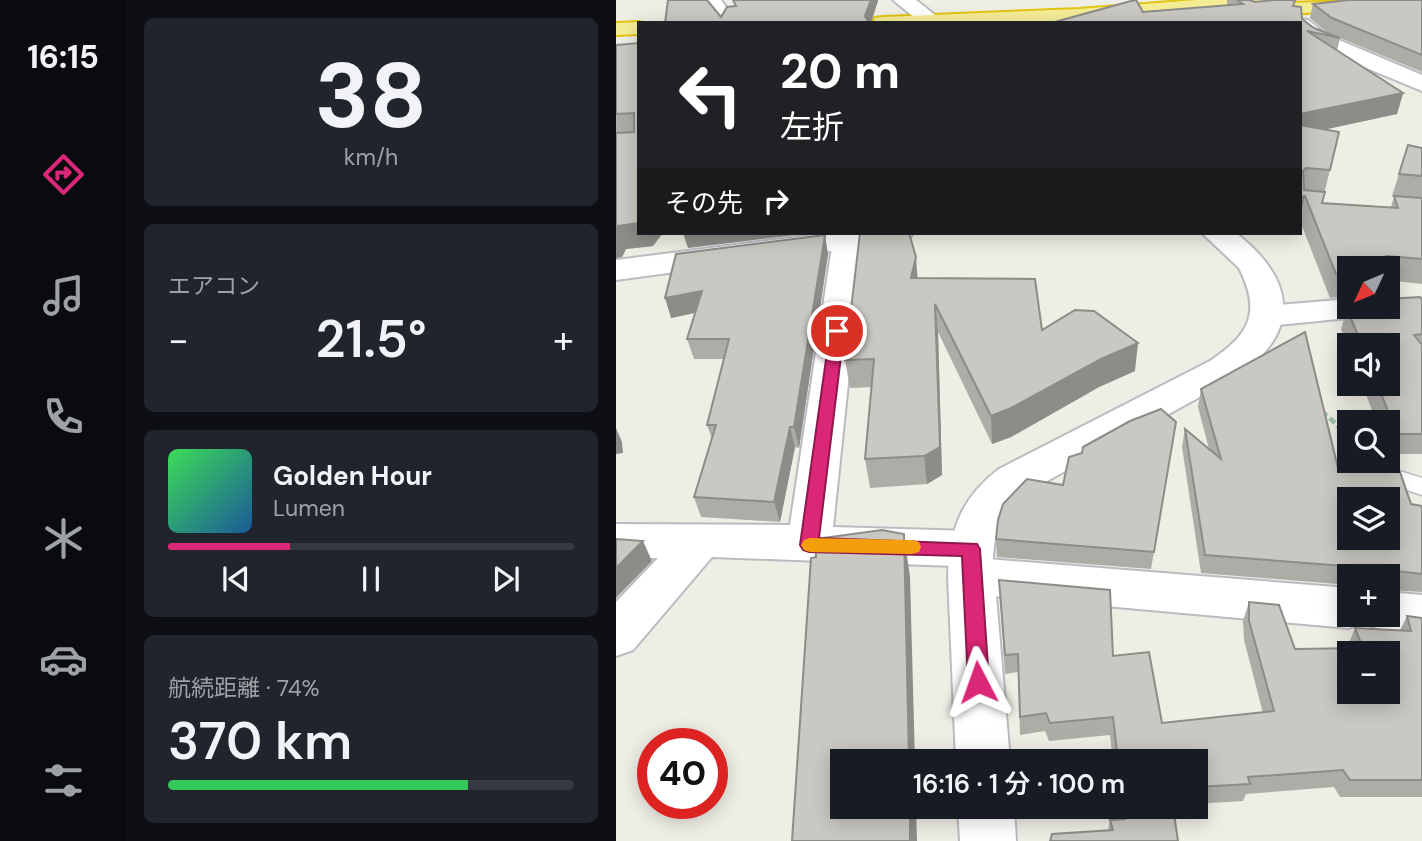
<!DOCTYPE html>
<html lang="ja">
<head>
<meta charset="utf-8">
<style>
  :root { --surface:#171b24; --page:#20242c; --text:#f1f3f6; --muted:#9ea1a6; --line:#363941; --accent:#db2777 }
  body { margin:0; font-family:"DM Sans","Noto Sans JP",sans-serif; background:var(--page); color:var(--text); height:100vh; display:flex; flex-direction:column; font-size:26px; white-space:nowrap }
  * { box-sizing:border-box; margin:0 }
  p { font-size:23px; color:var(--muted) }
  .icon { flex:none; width:38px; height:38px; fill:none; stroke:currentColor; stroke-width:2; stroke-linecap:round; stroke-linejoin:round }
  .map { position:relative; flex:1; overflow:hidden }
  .side { display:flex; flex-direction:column; gap:18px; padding:18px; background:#0d0f14; width:490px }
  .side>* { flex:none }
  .banner { position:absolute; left:21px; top:21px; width:665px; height:214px; border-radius:0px; box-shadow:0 4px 18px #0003; background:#202124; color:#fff; overflow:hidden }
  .needle { width:46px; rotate:226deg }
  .controls { position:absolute; left:721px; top:256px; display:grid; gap:14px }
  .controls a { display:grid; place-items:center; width:63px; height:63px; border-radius:0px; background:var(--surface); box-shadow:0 4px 18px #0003; font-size:35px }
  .speed { position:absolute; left:21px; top:728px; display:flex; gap:14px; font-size:35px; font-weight:700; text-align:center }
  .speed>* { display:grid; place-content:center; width:91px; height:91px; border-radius:50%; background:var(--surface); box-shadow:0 4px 18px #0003; line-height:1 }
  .speed .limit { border:10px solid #d22; background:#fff; color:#111 }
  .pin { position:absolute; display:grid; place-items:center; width:60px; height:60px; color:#fff; margin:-30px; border:4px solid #fff; border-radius:50%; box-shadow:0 2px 7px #0007 }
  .me { position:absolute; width:77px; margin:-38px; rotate:356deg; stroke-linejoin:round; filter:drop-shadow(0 0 5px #0008) }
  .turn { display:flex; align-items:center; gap:24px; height:147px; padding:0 28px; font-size:32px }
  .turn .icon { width:91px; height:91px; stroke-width:2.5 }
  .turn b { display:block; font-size:49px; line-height:60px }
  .then { display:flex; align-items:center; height:66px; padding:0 28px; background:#0003; gap:14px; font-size:26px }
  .big { font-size:52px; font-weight:600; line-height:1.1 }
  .side .widget { flex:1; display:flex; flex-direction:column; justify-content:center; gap:10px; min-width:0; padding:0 24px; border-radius:10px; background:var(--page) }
  .side .dial { align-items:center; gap:0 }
  .dial b { font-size:91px; line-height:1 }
  .song { display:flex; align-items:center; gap:21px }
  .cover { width:84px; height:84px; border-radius:10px; background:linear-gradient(135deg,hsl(130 70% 55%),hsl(210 70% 35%)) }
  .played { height:7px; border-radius:4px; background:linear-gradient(90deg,var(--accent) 30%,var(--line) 30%) }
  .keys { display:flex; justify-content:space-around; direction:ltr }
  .heat { display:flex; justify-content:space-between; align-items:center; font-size:38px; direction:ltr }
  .charge { height:10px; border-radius:5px; background:linear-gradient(90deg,#34c759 74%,var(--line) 0) }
  .trip { position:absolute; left:214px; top:749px; width:378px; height:70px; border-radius:0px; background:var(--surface); box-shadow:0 4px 18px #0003; font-weight:600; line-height:70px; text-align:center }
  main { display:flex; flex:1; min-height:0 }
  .tab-bar { display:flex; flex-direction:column; width:126px; justify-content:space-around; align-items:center; background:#090b0e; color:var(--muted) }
  .tab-bar .icon { width:49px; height:49px }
  .tab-bar .current { color:var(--accent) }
  .tab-bar b { font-size:32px; color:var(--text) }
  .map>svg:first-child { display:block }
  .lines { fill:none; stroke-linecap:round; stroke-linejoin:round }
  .lane-casing { stroke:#babbc0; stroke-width:3 }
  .street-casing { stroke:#babbc0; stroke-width:4 }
  .secondary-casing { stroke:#bbbcc2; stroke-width:4 }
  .highway-casing { stroke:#e2c412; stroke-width:4 }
  .path { stroke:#9ec4af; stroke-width:4.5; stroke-dasharray:7 3.5; stroke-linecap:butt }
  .lane { fill:#fff; fill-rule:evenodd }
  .street { fill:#fff; fill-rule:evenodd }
  .secondary { fill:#fff; fill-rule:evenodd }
  .highway { fill:#f5ed96; fill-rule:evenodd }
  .wall { fill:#aeaca7 }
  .shaded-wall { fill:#8d8c88 }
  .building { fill:#cac8c2; stroke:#8d8c88; stroke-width:2; fill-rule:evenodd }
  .route { fill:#db2777; stroke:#8e194d; stroke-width:2 }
  .slow { fill:#f59e0b }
</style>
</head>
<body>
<main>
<nav class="tab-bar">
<b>16:15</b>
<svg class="icon current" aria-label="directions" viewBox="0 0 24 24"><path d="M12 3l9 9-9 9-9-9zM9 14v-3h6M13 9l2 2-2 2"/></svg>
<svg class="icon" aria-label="music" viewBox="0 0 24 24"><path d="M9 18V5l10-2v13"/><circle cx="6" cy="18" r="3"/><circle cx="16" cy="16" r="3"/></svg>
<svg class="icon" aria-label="phone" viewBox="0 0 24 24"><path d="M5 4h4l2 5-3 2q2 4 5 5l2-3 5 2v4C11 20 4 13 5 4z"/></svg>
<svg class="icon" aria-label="climate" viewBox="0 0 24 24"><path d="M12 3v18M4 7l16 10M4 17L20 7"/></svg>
<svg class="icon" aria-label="car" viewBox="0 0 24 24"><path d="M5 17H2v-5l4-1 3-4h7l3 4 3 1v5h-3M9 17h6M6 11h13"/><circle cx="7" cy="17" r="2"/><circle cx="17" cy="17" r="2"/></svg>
<svg class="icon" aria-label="filters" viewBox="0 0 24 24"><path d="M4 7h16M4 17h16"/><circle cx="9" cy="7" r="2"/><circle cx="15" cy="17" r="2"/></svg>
</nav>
<section class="side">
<div class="widget dial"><b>38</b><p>km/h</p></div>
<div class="widget"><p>エアコン</p>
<div class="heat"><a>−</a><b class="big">21.5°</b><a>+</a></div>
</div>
<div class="widget">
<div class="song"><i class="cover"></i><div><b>Golden Hour</b><p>Lumen</p></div></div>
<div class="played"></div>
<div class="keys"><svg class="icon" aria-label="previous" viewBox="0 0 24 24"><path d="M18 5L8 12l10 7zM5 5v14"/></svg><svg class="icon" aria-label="pause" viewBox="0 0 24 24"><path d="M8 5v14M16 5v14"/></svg><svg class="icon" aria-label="next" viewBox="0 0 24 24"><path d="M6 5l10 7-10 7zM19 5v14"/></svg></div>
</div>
<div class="widget"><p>航続距離 · 74%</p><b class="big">370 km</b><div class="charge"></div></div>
</section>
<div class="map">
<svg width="806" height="841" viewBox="0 0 806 841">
  <rect width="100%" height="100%" fill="#eeeee5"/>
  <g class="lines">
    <defs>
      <polygon id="lane" points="762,464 806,478 806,495 754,478 751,472 754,466"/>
      <g id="street">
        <polygon points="84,0 105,0 122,23 101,23"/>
        <polygon points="684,19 692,20 711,35 806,75 806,91 695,45 684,36 684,23 675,23"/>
        <polygon points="221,233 243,233 247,240 217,527 355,531 371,537 377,549 372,559 733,588 733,614 772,614 772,592 806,595 806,635 772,632 755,626 751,618 749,622 733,628 355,594 339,589 332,576 337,566 96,557 17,650 0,656 0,602 42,558 0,558 0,524 174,525 217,240"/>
        <polygon points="772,296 783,299 788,306 783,313 652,326 640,323 635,316 640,309 652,306 733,299 733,306 772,306"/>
      </g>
      <g id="secondary">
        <polygon points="277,0 300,0 329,23 305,23"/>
        <polygon points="214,233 297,233 293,239 282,242 0,280 0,260"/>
        <path d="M586,233H620C680,280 686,332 620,377L413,491C385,513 379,524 377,560L394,761H340L332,576C333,530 346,497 383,469L594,361C633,335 646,313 623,268Z"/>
        <polygon points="342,807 398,807 400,841 344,841"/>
      </g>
      <g id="highway">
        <polygon points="580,0 672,0 670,3 776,0 773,4 766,6 636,18 629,16 626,12 628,9 427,23 257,23 259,18 267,17 463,9"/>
        <polygon points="23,22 28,23 23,23 23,34 0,35 0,23"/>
      </g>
    </defs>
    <use href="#lane" class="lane-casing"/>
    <use href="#street" class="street-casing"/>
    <use href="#secondary" class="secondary-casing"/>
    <use href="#highway" class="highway-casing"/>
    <polyline class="path" points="706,411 723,427 733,447"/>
    <use href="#lane" class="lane"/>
    <use href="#street" class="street"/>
    <use href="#secondary" class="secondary"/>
    <use href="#highway" class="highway"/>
  </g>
  <g class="wall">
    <polygon points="611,0 634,0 639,2 678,6 686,19 698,28 724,38 721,51 787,93 781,114 708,129 723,132 706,203 775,207 778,197 776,196 792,145 806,148 806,284 779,281 775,293 773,294 772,296 772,268 733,268 733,298 733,296 714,298 684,221 684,23 527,12 611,6"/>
    <polygon points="806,0 806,72 712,33 694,18 697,4"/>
    <polygon points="23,43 37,246 10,249 6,257 0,258 0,45"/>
    <polygon points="212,254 183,448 179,447 164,522 85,517 78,497 96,439 91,425 108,359 78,359 71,339 79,313 55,318"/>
    <polygon points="302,278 426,330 519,371 483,387 395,437 376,444 322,332 326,475 311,484 254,488 249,459 256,387 234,388 229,360"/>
    <polygon points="806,299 806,454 773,454 772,452 772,422 760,422 746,383 772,383 772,345 733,345 733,350 725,329 731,309"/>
    <polygon points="585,389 722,468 795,504 806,506 806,592 772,590 772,576 733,576 733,585 585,573 566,447 569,429 593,449 582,407"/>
    <polygon points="560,422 535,569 381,557 380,539 447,485"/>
    <polygon points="383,580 497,656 546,723 647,713 628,640 627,621 633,602 679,649 731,648 739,628 784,630 791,616 806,618 806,797 724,797 718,787 630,794 627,801 579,804 579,761 497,761 494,735 433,741 429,731 404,735 402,672 389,674"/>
    <polygon points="503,807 557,807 562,841 492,830 494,820 504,819"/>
  </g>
  <g class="shaded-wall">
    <polygon points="255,0 262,0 262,1 255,23 250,23 249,16"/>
    <polygon points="787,93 781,114 684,135 684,114"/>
    <polygon points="689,196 684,215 684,197"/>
    <polygon points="23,223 23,233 47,233 37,246 10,249 6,257 0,258 0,230 2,226"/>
    <polygon points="67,233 195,233 72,248"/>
    <polygon points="209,235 212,254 183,448 178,427"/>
    <polygon points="300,257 302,284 295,278"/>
    <polygon points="783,269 775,293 773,294 778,280 778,271"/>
    <polygon points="86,291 92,310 55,318 49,298"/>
    <polygon points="319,304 322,332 326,475 311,484 308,456"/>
    <polygon points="522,343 519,371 483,387 395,437 376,444 375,416 485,359"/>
    <polygon points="174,427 179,447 164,522 158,502"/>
    <polygon points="0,428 6,442 7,453 0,454"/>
    <polygon points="288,534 294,577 299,761 293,761"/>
    <polygon points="27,541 36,561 0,598 0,568"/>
    <polygon points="781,571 772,590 778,575"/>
    <polygon points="294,807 300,807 301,841 294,841"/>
  </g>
  <g class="building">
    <polygon points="52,0 91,0 105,17 111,7 120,6 117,0 255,0 249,16 253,23 49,23"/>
    <polygon points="520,0 527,12 627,4 621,0 634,0 639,2 658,0 675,0 679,1 677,6 685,7 686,19 698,28 724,38 691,31 787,93 684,114 684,23 435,23 515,1"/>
    <polygon points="733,0 806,0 806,55 716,18 697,4"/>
    <polygon points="23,43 23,223 2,226 0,230 0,133 18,132 18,113 0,114 0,45"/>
    <polygon points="684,125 723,132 714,170 690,168 687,171 688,190 709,192 706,203 782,208 778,196 806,198 806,259 771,256 783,269 778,271 778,280 772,280 772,268 733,268 733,273 720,274 689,196 684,197"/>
    <polygon points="792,145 806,148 806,176 783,174"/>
    <polygon points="244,233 293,233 300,257 295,278 419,279 426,330 459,310 478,311 522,343 485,359 395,408 375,416 319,304 324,447 308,456 249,459 258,359 229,360"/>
    <polygon points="209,235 178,427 174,427 158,502 78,497 100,425 91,425 113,339 71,339 86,291 49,298 60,254"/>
    <polygon points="804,297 806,299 806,334 798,335 806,345 806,434 781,434 761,383 772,383 772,345 746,345 731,309 740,306 772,306 772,299"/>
    <path d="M689,332L722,468L784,472L795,504L806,506V574L781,571L778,575L743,572L741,567L589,555L569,429L605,459L585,389ZM733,499H772V537H733Z"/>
    <polygon points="545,409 560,422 538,552 380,539 382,520 387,504 411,479 447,485 453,457 466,453 467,447 514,421"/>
    <polygon points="266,530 288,534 293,761 226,761 226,807 294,807 294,841 176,841 195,558 200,557 199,539"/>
    <polygon points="0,539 27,541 0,568"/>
    <path d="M383,580L494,590L497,656L533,652L546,723L658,711L633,621V602L663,605L679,649L747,648L739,628L795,631L791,616L806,618V780H734L727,770L632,777L634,784L579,787V761H502L497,717L434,723L430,713L404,717L402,654L389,655ZM733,653H772V691H733Z"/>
    <polygon points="508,807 557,807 562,841 434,841 436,834 497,830 494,820 509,819"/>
  </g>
  <polygon class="route" points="221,326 228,331 203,538 361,544 364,549 373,682 370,688 362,691 355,688 352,682 346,556 193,552 187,550 184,545 214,331"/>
  <polygon class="slow" points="194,538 296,540 303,542 305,547 303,552 296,554 194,552 188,550 185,545 188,540"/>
</svg>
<div class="controls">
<a><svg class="needle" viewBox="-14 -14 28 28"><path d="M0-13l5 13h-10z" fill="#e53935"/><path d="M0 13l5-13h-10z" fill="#9ea1a6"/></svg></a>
<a><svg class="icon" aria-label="sound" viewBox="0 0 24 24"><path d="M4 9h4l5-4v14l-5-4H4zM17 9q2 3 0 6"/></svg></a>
<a><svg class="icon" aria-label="search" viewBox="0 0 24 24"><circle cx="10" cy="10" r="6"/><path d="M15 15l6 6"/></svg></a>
<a><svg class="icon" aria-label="layers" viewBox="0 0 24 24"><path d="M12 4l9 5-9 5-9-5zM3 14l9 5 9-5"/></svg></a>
<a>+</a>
<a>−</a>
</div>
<div class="speed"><div class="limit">40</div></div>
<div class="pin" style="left:221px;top:331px;background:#d93025"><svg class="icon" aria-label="arrive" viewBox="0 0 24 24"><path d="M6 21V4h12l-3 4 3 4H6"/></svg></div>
<svg class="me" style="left:362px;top:682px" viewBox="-20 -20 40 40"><path d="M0-17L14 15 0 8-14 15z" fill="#db2777" stroke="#fff" stroke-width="4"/></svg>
<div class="trip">16:16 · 1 分 · 100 m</div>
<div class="banner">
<div class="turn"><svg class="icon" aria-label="left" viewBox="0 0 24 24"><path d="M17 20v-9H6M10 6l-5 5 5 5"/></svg><div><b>20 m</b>左折</div></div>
<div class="then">その先<svg class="icon" aria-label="right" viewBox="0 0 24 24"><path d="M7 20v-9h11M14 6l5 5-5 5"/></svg></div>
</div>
</div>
</main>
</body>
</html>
